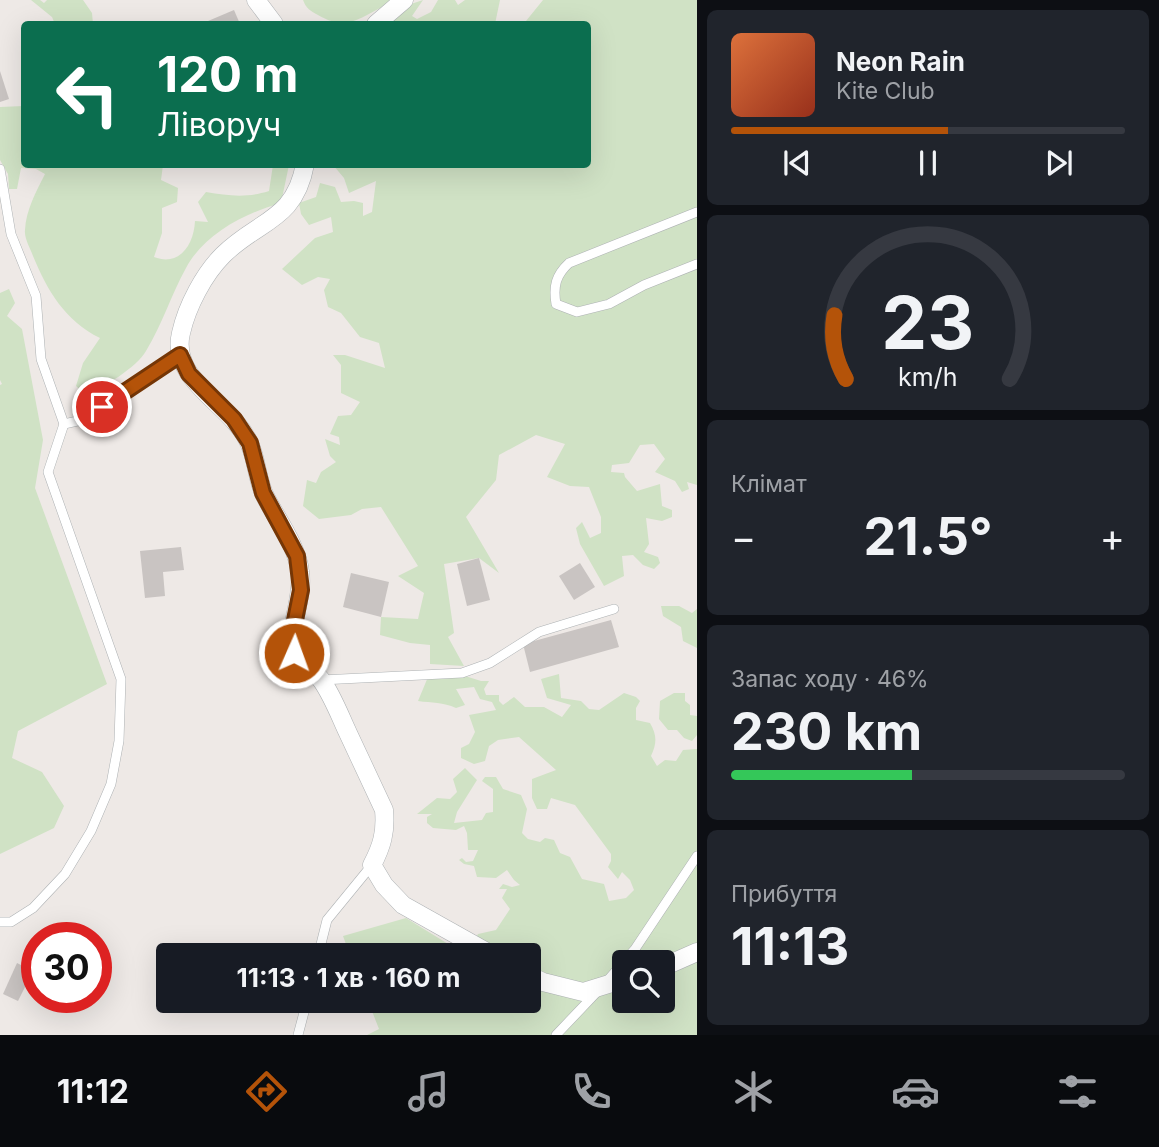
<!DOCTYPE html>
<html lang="uk">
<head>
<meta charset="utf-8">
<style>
  :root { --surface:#171b24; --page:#20242c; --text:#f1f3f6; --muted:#9ea1a6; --line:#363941; --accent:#b45309 }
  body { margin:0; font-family:Inter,sans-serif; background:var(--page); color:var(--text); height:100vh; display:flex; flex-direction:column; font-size:26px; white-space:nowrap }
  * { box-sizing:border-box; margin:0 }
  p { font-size:23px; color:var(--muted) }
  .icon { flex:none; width:38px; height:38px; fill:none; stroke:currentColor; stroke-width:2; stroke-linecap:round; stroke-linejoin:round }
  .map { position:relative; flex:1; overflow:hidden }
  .panel { display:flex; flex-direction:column; gap:10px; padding:10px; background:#0d0f14; width:462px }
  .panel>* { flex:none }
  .guide { position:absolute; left:21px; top:21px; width:570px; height:147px; border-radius:7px; box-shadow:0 7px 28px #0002; background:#0b6e4f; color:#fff; overflow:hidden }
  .controls { position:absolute; left:612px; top:950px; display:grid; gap:14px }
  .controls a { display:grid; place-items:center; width:63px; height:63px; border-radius:7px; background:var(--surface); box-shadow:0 7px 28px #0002; font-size:35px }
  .speed { position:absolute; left:21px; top:922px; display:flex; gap:14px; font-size:35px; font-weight:700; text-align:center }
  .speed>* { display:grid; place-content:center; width:91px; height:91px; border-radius:50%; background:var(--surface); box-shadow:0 7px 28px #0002; line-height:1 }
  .speed .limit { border:10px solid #d22; background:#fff; color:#111 }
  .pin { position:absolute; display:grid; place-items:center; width:60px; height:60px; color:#fff; margin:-30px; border:4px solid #fff; border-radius:50%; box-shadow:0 2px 7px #0007 }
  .me { position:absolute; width:77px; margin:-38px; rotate:2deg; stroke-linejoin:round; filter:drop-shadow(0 0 5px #0008) }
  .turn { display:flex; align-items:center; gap:24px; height:147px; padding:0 21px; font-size:32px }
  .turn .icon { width:91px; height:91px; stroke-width:2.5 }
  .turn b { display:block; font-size:49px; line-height:60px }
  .big { font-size:52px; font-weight:700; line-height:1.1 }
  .panel .widget { flex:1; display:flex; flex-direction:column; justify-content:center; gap:10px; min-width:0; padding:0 24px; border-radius:10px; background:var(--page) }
  .panel .dial { align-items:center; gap:0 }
  .dial svg { height:182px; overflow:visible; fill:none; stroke:var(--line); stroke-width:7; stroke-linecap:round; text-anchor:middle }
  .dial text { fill:var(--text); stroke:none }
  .song { display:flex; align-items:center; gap:21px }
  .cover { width:84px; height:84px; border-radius:10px; background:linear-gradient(135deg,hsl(20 70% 55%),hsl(10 70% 35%)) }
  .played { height:7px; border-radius:4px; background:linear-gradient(90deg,var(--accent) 55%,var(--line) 55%) }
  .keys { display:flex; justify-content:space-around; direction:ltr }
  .heat { display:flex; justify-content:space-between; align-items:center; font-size:38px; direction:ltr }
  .charge { height:10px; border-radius:5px; background:linear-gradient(90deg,#34c759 46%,var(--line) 0) }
  .trip { position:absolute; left:156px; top:943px; width:385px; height:70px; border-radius:7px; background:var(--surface); box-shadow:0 7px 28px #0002; font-weight:700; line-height:70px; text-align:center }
  .tab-bar { display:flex; height:112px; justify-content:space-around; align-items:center; background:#090b0e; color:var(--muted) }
  .tab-bar .icon { width:49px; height:49px }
  .tab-bar .active { color:var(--accent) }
  .tab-bar b { font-size:32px; color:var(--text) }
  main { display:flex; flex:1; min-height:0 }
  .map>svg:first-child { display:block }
  .green { fill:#d0e2c5; fill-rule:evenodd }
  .building { fill:#c9c4c2 }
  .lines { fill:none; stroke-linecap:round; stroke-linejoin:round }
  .service-casing { stroke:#aeb2b4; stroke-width:10 }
  .minor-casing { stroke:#aeb2b4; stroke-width:19 }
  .service { stroke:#fff; stroke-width:9 }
  .minor { stroke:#fff; stroke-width:18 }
  .route-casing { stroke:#753606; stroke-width:18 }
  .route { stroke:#b45309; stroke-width:12 }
</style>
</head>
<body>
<main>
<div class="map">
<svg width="697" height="1035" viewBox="0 0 697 1035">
  <rect width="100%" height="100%" fill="#eee9e6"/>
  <g class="green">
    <polygon points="31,0 40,0 44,3 47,0 83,0 92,13 93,24 55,24 52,17"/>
    <path d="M303,0H395L402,7L423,0L412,16L417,19L431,12L438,0H455L458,5L465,0H500L495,24H383L386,5C359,18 347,32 318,15C310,11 306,8 303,0Z"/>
    <polygon points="543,0 697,0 697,485 687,482 689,489 682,492 675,481 655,472 665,459 654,444 640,445 629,463 612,465 611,472 624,473 625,477 637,491 660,484 662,506 672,510 672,517 662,521 646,518 649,544 644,552 658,557 660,563 654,569 643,565 633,555 622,556 624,576 604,586 580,544 576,528 582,522 590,538 601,533 601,517 589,487 570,486 547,477 565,444 536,435 499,455 496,480 466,517 499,573 479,558 444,564 454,633 448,637 464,666 430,664 430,645 410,643 380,635 381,617 418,619 424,593 398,576 418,566 381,507 362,509 351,515 319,519 303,506 307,480 316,483 321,472 336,462 330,456 325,439 340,445 339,437 330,434 338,416 351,415 360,402 341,393 341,365 333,355 345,355 385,368 379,343 360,337 341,313 328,307 324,290 330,279 318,277 302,285 282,269 315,238 333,232 331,217 309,225 301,214 299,203 316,197 320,183 335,187 341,202 354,201 363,203 363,216 372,212 376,181 349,193 344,178 333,165 588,164 588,24 527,24 526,21"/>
    <path d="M24,106V164L163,165L161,180L178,188L177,202L162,208V233L154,257C180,267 194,244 195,221L208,222L198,202L206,192C229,196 247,198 269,191L273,165H289L281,203C245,213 204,234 186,268C171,295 162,325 146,351C137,367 103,388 86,395L76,386L83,363L100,338C65,321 47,290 33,256C30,248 24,238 25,230C26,210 36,192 45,174L36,169L21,168L17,189H9L8,174L0,160V107Z"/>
    <polygon points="9,289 15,303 7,316 22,329 43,440 35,488 107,684 18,731 12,758 42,772 64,806 54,828 0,854 0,385 2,384 0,380 0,293"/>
    <polygon points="661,606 679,606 692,613 697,609 697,648 683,641 681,627 663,616"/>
    <path d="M559,674L561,698L581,701L589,709L599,710L624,693L636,697L640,701L636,708V720L650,723C657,735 657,743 651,756L657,766L665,760L676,761L683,750L697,749V1035H367L379,1029L368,1001H528V956L350,955L343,936L406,918L466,955L478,934L496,930L510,909L502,898L507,889H499L503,884L512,887L520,885L514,880L507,870L496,878L477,877L474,866L464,864L459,860L462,858L466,862L473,861L478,850H468L467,833L464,826L456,830L433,828L427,823V817L432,814H417L437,798L450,799L457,792L453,779L465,768L477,780L457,812L454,823L482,820L486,813L493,812V789L482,781L485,777H496L503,789L521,795L527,809L522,833L528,839L540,842L545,838L554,840L560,853L570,857L582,879L604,884L609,901L626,898L634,890L630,880L622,872L618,879L608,867L611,861V854L575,805L551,798L547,809H537L532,798V779L556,770L519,737L498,740L489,746L485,761L474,764L461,758V748L469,744L475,732L469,715L496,710L492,702L480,699L474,687L456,689L465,705L456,708C443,702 432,703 418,701L428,677L462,675L481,681H489L484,689L486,695H499V701L503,705L514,697L525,707H544L562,717L571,705L547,698L541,679ZM625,962H663V1001H625Z"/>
    <polygon points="674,693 685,693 685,701 690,705 690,715 697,716 697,735 692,741 684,738 677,730 668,730 659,719 660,701"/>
  </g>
  <g class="building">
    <polygon points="234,10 240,24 210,24 208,21"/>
    <polygon points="0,71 9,99 0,102"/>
    <polygon points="181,547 184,570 163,572 165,596 145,598 140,551"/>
    <polygon points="479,558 490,600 467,606 457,564"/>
    <polygon points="580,563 595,587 574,600 559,576"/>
    <polygon points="351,573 389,582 381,617 343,607"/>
    <polygon points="611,620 619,647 530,672 523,644"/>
    <polygon points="17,963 33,971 18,1001 3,994"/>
  </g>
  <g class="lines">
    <defs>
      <g id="service">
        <polyline points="0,169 11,234 36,296 41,359 64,424 82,420 180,355"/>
        <path d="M697,212L569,263C556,275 553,286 556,304L577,312L609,304L644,285L697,264"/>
        <polyline points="321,680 462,673 490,663 539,632 614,609"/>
        <polyline points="0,922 11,922 33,908 65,874 91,831 111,784 119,741 121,679 48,472 64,424"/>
        <polyline points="318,956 327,920 372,865"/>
        <polyline points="608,980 635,949 697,856"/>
        <polyline points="298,1035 307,1001"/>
        <polyline points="556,1035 596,993"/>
      </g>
      <g id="minor">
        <polyline points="256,0 274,24"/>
        <polyline points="376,24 404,0"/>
        <path d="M305,164C295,221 258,220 223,255C204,274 187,306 181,333C169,382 235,405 250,445C257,461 257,480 265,496C277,520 297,545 300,572C304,598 288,625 294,651C298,665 314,670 322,681C333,697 340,716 348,733C360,759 372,784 384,810C386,832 382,846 372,865L384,885L403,905L494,956"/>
        <polyline points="663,967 697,952"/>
        <polyline points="528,975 543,982 583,992 625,979"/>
      </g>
    </defs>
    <use href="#service" class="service-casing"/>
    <use href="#minor" class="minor-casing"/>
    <use href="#service" class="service"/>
    <use href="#minor" class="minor"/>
  </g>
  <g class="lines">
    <defs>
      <polyline id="route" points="102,407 180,355 189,374 234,419 250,443 263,493 297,556 301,590 292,635 294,653"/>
    </defs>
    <use href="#route" class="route-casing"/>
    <use href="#route" class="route"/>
  </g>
</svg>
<div class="controls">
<a><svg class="icon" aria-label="search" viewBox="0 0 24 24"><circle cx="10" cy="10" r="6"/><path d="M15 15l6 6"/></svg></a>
</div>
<div class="speed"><div class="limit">30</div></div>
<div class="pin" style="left:102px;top:407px;background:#d93025"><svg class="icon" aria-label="arrive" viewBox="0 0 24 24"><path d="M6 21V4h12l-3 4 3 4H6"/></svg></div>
<svg class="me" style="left:294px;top:653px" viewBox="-20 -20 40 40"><circle r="17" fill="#b45309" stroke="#fff" stroke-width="3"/><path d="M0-11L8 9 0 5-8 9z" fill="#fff"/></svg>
<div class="trip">11:13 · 1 хв · 160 m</div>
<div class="guide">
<div class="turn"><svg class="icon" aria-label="left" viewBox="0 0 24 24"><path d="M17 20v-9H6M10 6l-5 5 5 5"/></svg><div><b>120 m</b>Ліворуч</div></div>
</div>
</div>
<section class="panel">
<div class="widget">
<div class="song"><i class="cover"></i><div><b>Neon Rain</b><p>Kite Club</p></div></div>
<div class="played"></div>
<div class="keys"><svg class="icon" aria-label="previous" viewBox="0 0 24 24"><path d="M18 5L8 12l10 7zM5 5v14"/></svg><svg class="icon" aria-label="pause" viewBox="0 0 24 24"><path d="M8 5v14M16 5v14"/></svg><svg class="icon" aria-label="next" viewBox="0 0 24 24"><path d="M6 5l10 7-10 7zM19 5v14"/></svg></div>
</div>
<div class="widget dial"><svg viewBox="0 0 100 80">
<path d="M14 69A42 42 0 1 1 86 69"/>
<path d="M14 69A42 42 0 0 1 9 41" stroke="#b45309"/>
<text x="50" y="56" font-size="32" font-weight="700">23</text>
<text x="50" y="72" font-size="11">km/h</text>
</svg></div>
<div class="widget"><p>Клімат</p>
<div class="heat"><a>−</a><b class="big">21.5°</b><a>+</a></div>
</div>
<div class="widget"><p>Запас ходу · 46%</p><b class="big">230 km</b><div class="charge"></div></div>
<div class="widget"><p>Прибуття</p><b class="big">11:13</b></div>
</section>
</main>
<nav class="tab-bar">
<b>11:12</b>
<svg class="icon active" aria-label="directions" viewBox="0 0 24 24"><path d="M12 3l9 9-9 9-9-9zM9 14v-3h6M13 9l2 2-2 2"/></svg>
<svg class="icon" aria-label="music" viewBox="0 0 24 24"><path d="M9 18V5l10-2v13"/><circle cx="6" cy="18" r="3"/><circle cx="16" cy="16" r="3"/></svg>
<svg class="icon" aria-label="phone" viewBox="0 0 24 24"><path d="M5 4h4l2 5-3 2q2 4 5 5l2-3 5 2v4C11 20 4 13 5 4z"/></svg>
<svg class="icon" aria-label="climate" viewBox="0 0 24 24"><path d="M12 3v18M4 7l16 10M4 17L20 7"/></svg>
<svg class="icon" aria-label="car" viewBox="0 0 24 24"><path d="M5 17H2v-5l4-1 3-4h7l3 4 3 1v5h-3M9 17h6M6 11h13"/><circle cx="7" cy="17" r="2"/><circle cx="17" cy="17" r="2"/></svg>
<svg class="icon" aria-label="filters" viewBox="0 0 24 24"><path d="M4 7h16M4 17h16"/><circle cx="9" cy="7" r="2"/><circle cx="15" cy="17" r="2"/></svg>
</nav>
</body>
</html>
